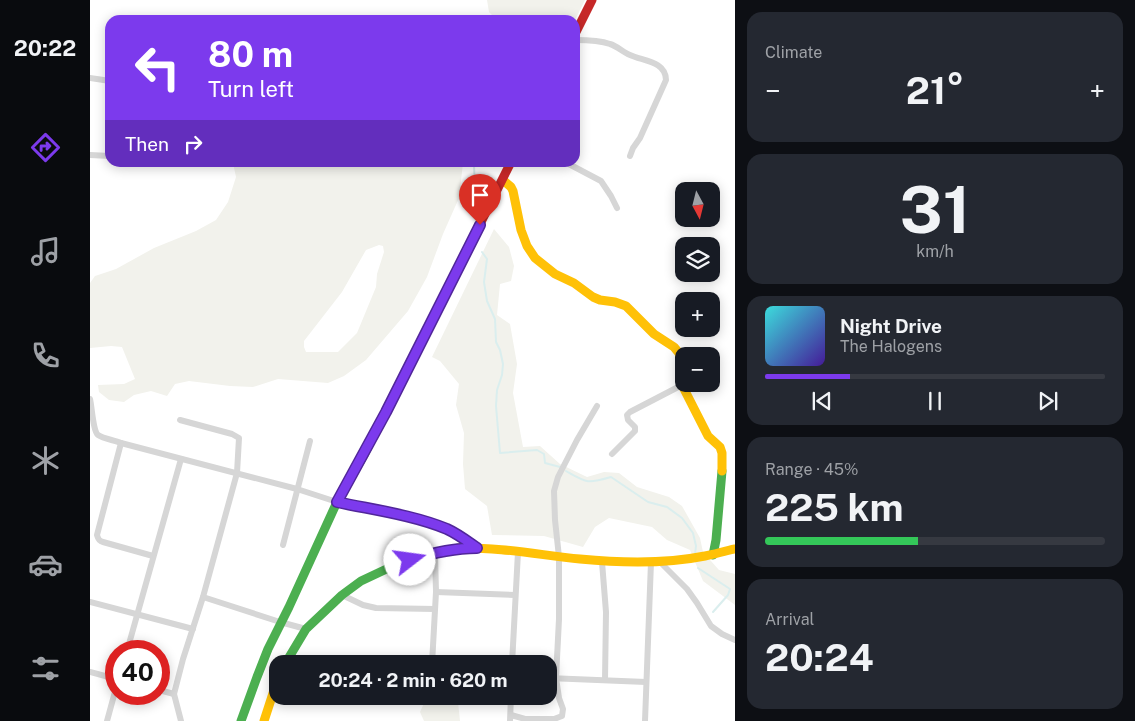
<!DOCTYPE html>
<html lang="en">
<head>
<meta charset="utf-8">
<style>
  :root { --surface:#171b24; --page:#242831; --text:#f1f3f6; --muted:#9ea1a6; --line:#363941; --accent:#7c3aed }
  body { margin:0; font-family:"Public Sans",sans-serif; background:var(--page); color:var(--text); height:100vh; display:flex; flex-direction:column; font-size:19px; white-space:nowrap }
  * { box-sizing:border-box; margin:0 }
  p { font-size:16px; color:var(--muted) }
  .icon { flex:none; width:28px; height:28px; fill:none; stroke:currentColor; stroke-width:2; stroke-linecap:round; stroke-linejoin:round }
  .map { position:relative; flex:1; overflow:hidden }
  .panel { display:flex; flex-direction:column; gap:12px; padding:12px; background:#0d0f14; width:400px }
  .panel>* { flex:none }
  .hud { position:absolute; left:15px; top:15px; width:475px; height:152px; border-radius:15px; box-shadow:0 2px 12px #0003; background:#7c3aed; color:#fff; overflow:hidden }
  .needle { width:32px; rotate:173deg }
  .buttons { position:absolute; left:585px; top:182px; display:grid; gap:10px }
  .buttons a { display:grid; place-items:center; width:45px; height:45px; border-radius:10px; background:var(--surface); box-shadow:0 2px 12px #0003; font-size:25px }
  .speed { position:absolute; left:15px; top:640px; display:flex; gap:10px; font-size:25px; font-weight:700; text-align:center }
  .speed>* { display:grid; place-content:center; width:65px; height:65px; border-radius:50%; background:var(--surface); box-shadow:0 2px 12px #0003; line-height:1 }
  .speed .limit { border:8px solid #d22; background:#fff; color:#111 }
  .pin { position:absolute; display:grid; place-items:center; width:42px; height:42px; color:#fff; margin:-51px -21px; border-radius:50% 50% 50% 0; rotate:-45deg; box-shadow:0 0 5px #0007 }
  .pin .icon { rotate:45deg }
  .me { position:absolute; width:55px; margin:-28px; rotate:75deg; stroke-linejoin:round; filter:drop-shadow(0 0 4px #0008) }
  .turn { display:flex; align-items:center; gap:18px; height:105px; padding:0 20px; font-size:22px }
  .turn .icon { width:65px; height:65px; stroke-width:2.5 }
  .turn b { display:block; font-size:35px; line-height:42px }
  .then { display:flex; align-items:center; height:48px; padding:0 20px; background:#0003; gap:10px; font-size:19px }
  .big { font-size:38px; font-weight:700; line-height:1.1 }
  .panel .tile { flex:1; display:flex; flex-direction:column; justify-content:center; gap:8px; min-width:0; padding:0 18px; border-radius:15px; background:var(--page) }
  .panel .dial { align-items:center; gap:0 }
  .dial b { font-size:65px; line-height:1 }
  .song { display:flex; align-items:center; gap:15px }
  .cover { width:60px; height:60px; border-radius:8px; background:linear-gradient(135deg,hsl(180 70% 55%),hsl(260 70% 35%)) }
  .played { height:5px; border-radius:2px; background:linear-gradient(90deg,var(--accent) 25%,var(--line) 25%) }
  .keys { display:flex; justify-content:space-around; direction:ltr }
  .heat { display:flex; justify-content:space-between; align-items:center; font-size:28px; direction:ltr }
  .charge { height:8px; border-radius:4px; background:linear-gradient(90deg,#34c759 45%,var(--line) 0) }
  .trip { position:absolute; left:179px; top:655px; width:288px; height:50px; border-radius:15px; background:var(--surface); box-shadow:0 2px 12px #0003; font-weight:700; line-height:50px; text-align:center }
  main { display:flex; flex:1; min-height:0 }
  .menu { display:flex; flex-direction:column; width:90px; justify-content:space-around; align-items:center; background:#090b0e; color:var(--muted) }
  .menu .icon { width:35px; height:35px }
  .menu .on { color:var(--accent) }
  .menu b { font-size:22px; color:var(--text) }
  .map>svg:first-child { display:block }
  .green { fill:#f2f2ec; fill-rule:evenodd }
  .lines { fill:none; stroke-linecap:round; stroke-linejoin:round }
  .stream { stroke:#daeeee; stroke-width:2 }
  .street { stroke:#d6d6d6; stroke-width:6 }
  .fast { stroke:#4caf50; stroke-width:9 }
  .slow { stroke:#ffc107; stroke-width:9 }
  .jam { stroke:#c62828; stroke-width:9 }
  .route-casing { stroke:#51269a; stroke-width:12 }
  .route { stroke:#7c3aed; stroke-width:9 }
</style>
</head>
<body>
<main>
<nav class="menu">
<b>20:22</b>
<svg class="icon on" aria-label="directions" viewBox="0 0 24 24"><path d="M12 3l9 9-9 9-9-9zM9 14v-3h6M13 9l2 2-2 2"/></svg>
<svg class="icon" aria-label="music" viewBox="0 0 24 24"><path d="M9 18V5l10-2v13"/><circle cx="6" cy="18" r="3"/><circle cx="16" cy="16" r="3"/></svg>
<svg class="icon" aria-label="phone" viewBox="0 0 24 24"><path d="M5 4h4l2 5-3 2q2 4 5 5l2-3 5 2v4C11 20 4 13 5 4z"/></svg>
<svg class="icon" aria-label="climate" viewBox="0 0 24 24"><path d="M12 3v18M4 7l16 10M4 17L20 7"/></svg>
<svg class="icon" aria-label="car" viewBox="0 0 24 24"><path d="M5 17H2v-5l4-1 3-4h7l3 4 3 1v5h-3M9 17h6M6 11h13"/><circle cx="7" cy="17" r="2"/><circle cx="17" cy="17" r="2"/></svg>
<svg class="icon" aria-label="filters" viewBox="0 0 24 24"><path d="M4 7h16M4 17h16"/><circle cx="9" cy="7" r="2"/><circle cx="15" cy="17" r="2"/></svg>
</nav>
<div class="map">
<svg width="645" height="721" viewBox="0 0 645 721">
  <rect width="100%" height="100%" fill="#fff"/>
  <g class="green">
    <polygon points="397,0 495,0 485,20 407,20 399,12"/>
    <path d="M143,163H373L369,198L353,234L337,277L318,311L276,360L254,376L238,383L188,379L163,387L140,386L99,381L85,384L77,396L61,391L44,395L34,402L19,400L9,392L8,385L34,384L45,379L32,347L21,346L0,348V283L5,276L26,269L64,248L106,231L126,220L138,202L146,177ZM289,245L293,246L294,252L287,274L286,287L267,333L248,352H216L214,347V341L252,292L276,250Z"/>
    <polygon points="404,229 419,247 424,266 421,281 410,284 407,315 420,324 427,364 423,393 433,447 450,446 470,464 497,477 514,472 529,473 547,487 579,497 592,506 610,538 613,552 629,570 645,574 645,605 613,581 600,550 577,540 562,527 519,518 505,527 493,547 454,536 402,535 397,506 375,489 373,464 374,433 366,405 369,384 350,361 342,357"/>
    <polygon points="347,696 354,696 368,702 370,721 334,721 330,712 336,699"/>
  </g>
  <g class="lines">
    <g class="stream">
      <polyline points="382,207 385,189 384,165 385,162"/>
      <polyline points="392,252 397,259 394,282 397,301 405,319 406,342 410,350 413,364 412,375 407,390 406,406 410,453 447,450 454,454 455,463 470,467"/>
      <path d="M476,471C497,483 497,484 521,477L558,502L577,507L592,518L603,533L606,546L605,554"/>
      <polyline points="608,568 640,589 638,595 623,612"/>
    </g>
    <g class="street">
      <path d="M485,40C496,40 509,40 520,44C527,46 533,52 540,55C553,61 576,61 576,80L550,138L543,148L540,156"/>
      <polyline points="0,78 20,81"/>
      <polyline points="0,155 20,156"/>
      <polyline points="475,162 511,181 521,196 527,208"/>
      <path d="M0,399C2,407 3,431 8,435C14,439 24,440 31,443L207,489L247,502L324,518L357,529L375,539L387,548"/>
      <polyline points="90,420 142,434 149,438 147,473 113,597 93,659 84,694 91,721"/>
      <path d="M31,443L7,535C8,539 9,541 13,542L63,556"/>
      <polyline points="522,454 545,431 545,427 538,420 537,415 540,412 592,385"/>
      <polyline points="193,545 220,441"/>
      <polyline points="569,561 597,589 607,603 621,626 632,634 645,640"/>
      <polyline points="512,562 516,612 515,680"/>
      <polyline points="346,592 425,595"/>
      <polyline points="252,595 273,605 286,608 345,609"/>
      <polyline points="113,597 190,622 216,629"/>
      <polyline points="0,602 103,629"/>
      <polyline points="37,651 91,459"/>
      <polyline points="342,664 346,592 345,553"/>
      <polyline points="422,664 428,552"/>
      <polyline points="0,672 26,679"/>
      <polyline points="458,678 556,682"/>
      <polyline points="69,690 84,694"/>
      <polyline points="421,715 435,719 464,719"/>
      <polyline points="17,721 26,688"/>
      <polyline points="420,721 421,696"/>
      <polyline points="464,721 464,719 472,716 473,709 469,698 466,678 469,619 469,557 465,520 464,491 468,477 487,440 507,406"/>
      <polyline points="555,721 561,562"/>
    </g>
    <g class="fast">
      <polyline points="623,555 626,540 632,471"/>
      <polyline points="195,664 216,629 252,595 271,581 305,565 345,553 369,548"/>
      <polyline points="151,721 167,677 178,649 199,607 247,502 274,455 312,380"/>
    </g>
    <g class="slow">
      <polyline points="413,180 421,187 423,191 431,230 437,246 445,258 465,274 484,283 503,297 510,300 525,302 536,306 564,334 584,347 589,353 591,363 592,385 618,436 630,447 632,453 632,471"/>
      <path d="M369,548C410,547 450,555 490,559C532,563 575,564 615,556C625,554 635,551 645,549"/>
      <polyline points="174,721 188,678"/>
    </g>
    <g class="jam">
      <polyline points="485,34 502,0"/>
      <polyline points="312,380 421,162"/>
    </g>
  </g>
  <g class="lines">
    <defs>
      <path id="route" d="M320,560C342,553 363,548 387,548C377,541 368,534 357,529C323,515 284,510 247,502L296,412L390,225"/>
    </defs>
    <use href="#route" class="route-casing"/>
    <use href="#route" class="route"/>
  </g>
</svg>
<div class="buttons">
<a><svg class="needle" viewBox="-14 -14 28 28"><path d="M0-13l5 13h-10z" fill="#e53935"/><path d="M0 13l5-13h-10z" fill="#9ea1a6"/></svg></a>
<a><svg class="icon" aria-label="layers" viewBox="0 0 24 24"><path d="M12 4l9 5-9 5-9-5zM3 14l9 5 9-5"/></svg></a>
<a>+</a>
<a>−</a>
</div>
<div class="speed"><div class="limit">40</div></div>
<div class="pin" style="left:390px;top:225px;background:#d93025"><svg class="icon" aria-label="arrive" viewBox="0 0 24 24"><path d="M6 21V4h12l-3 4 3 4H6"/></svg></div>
<svg class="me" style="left:320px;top:560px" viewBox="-20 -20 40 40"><circle r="19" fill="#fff"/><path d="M0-13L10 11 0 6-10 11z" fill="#7c3aed"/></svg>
<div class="trip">20:24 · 2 min · 620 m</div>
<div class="hud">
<div class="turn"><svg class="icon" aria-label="left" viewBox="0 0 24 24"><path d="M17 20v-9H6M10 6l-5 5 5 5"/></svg><div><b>80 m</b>Turn left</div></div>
<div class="then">Then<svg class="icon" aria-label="right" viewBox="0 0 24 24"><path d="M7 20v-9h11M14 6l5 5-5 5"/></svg></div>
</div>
</div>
<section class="panel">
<div class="tile"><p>Climate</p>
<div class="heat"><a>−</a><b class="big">21°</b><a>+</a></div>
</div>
<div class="tile dial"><b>31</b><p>km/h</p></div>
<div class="tile">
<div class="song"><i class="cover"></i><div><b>Night Drive</b><p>The Halogens</p></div></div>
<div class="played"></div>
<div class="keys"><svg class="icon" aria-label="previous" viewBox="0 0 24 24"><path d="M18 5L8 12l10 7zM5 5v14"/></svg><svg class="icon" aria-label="pause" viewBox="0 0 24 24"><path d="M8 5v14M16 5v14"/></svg><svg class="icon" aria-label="next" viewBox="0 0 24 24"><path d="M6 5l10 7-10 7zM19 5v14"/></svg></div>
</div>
<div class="tile"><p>Range · 45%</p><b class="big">225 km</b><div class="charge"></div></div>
<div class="tile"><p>Arrival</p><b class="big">20:24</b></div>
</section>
</main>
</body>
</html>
